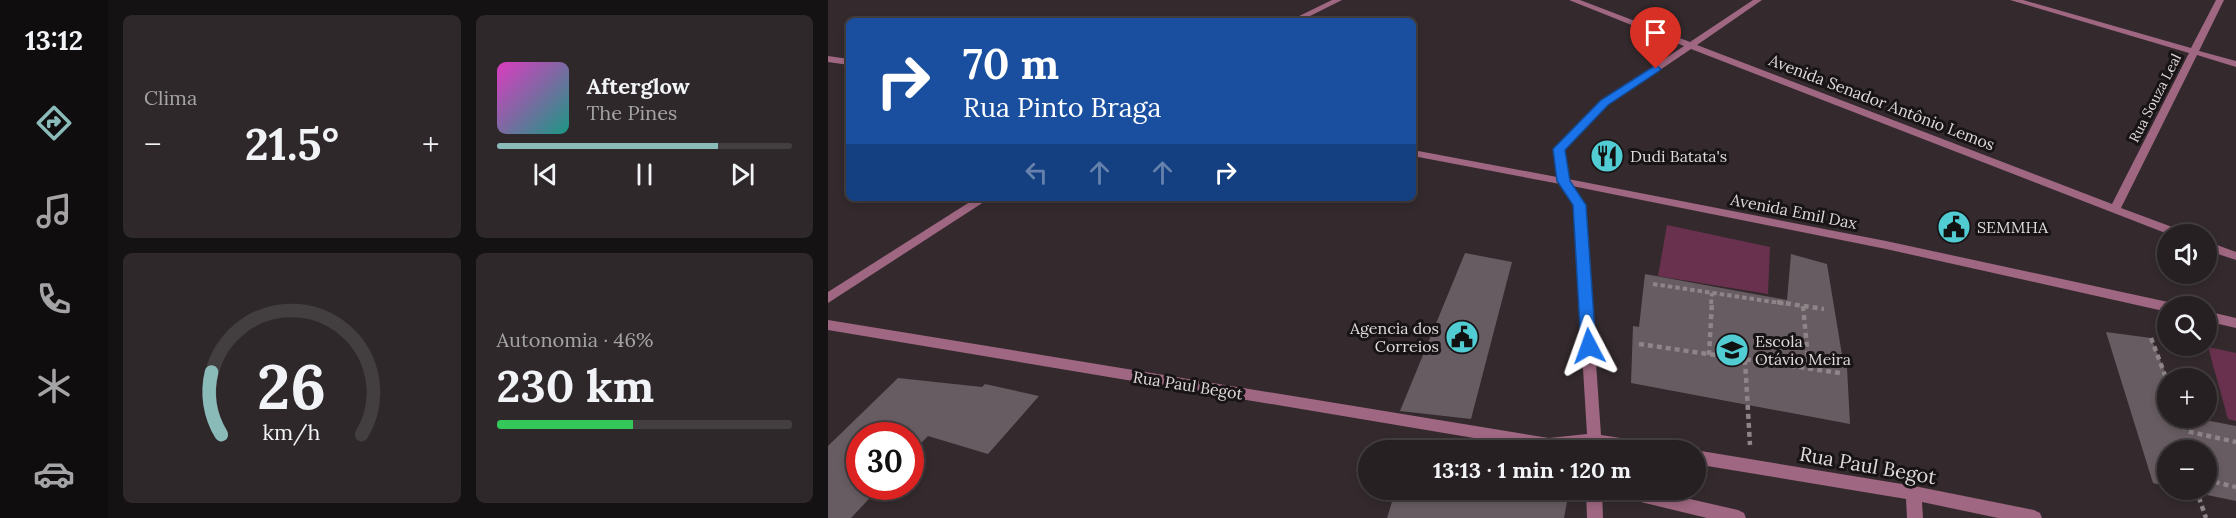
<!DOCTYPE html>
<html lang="pt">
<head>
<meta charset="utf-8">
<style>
  :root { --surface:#272022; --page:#2f282a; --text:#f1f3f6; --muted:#a4a3a5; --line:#433e40; --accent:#8bbbb9 }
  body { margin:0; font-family:Lora,serif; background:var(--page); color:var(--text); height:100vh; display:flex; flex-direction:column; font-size:22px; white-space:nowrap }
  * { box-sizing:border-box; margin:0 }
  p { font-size:20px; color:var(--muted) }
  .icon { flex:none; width:33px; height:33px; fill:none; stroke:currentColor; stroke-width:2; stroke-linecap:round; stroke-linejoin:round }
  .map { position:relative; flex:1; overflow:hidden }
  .side { display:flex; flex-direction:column; gap:15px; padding:15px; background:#151213; width:720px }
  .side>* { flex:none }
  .hud { position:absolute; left:18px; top:18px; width:570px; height:183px; border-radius:9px; box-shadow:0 3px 9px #0003,0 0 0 2px var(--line); background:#1a4fa0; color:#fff; overflow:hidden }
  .controls { position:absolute; left:1329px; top:224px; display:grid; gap:12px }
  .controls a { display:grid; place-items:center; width:60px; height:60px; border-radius:50%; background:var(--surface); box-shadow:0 3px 9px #0003,0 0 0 2px var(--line); font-size:30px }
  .speed { position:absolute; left:18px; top:422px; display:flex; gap:12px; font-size:30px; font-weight:700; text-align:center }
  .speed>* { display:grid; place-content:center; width:78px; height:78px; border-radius:50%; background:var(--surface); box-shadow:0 3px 9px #0003,0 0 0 2px var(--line); line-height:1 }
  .speed .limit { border:9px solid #d22; background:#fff; color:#111 }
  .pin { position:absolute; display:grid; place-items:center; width:51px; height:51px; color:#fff; margin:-62px -26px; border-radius:50% 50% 50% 0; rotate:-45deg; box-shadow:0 0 6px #0007 }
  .pin .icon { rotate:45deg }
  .me { position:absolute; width:66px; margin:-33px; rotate:356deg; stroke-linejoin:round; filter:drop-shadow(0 0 4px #0008) }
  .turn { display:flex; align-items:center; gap:21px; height:126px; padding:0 18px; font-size:27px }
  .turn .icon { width:78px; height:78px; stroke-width:2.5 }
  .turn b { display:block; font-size:42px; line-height:51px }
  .lanes { display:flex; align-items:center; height:57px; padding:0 18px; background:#0003; justify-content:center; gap:30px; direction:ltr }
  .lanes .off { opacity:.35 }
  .big { font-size:45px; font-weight:700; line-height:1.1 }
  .side .tile { flex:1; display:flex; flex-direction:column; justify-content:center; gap:9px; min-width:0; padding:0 21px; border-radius:9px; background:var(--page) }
  .side .dial { align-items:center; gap:0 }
  .dial svg { height:156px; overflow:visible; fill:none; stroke:var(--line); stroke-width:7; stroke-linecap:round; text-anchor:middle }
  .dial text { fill:var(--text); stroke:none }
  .song { display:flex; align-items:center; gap:18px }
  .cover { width:72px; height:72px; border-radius:9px; background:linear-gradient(135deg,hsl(310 70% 55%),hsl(170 70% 35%)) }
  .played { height:6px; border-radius:3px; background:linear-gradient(90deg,var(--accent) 75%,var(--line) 75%) }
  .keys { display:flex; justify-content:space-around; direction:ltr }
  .heat { display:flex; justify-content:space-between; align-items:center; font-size:33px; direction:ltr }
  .charge { height:9px; border-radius:4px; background:linear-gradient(90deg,#34c759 46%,var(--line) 0) }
  .side .tiles { flex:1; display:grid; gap:15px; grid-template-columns:repeat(2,1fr) }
  .trip { position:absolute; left:530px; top:440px; width:348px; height:60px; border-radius:30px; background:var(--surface); box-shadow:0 3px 9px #0003,0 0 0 2px var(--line); font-weight:700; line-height:60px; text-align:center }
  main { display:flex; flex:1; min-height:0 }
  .menu { display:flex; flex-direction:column; width:108px; justify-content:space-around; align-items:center; background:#100d0e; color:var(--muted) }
  .menu .icon { width:42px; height:42px }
  .menu .on { color:var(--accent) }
  .menu b { font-size:27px; color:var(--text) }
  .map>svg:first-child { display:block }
  .green { fill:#69314d }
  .building { fill:#675c61 }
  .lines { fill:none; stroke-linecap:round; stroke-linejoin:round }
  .path-far1 { stroke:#8d8588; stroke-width:4; stroke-dasharray:4.5 3; stroke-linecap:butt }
  .path { stroke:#8d8588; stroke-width:4.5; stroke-dasharray:5 4; stroke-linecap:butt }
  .street { fill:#9f6781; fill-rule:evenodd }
  .route { fill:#1a73e8; stroke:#114b97; stroke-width:1.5 }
  .labels { text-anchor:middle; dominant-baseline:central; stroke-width:6; stroke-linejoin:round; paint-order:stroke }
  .far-street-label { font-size:14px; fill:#dfd9db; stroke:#181416 }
  .street-label { font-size:16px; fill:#dfd9db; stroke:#181416 }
  .poi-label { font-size:16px; fill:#dfd9db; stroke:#181416; text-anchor:start }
  .near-street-label { font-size:20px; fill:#dfd9db; stroke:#181416 }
</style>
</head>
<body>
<main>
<nav class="menu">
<b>13:12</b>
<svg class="icon on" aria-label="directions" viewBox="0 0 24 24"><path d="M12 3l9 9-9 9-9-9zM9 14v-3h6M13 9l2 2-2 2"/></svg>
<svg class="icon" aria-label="music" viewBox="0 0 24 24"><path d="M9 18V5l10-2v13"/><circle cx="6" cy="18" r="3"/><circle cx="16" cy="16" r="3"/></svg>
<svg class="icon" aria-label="phone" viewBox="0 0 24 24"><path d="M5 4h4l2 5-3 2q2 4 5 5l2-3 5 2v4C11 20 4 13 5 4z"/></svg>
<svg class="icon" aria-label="climate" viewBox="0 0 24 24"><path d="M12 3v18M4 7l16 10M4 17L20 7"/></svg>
<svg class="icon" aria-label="car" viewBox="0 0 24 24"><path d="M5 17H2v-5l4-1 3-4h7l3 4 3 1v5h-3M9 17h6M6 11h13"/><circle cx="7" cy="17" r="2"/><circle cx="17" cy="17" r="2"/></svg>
</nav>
<section class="side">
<div class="tiles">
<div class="tile"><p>Clima</p>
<div class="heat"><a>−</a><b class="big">21.5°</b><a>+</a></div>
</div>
<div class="tile">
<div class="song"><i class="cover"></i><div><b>Afterglow</b><p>The Pines</p></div></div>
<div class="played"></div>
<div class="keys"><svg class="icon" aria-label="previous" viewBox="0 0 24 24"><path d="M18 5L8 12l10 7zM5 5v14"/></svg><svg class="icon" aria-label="pause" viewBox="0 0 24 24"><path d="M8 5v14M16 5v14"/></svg><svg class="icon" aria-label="next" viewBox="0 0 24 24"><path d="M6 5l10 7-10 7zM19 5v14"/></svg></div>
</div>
<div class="tile dial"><svg viewBox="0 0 100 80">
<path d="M14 69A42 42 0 1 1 86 69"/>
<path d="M14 69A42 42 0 0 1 9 37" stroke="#8bbbb9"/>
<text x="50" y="56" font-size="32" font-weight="700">26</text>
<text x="50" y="72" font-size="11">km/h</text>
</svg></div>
<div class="tile"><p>Autonomia · 46%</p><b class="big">230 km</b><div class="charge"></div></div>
</div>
</section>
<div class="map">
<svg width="1408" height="518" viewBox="0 0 1408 518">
  <rect width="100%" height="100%" fill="#342a2e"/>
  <g class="green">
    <polygon points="839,225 942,247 940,294 830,276"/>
    <polygon points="1380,347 1408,353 1408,421 1400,419"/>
  </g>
  <g class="building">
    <polygon points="637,253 684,262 643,419 572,411"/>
    <polygon points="963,254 999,264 1016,367 1019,368 1022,424 803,383 805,326 811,327 817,274 959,300"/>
    <polygon points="1278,332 1323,338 1340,379 1340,417 1362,417 1408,426 1408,501 1350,489 1378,489 1378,450 1340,450 1340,487 1325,483"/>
    <polygon points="70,378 154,387 157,384 211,396 160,454 100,436 82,454 82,435 32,435 32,486 53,486 23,518 0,518 0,446"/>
    <polygon points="568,489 725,489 741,491 736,518 559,518"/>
  </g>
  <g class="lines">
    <g class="path-far1">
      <polyline points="825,284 959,304"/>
      <polyline points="883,304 884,293"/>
    </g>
    <g class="path">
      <polyline points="949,302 996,309"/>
      <polyline points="975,306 981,369"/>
      <polyline points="1323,338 1340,383"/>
      <polyline points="811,344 1012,373"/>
      <polyline points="881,355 884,302"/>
      <polyline points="917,360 922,445"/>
      <polyline points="1352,417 1358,431 1408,442"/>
      <polyline points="1378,480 1408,487"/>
      <polyline points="1368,489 1378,518"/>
    </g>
    <g class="street">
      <polygon points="504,0 514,0 472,21 461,21"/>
      <polygon points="741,0 752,0 862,42 925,0 934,0 869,45 1284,204 1361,53 1182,0 1195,0 1363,48 1388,0 1396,0 1371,51 1408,61 1408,67 1369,55 1293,208 1355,231 1357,234 1340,234 863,49 780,105 736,150 740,179 1058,241 1340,302 1346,306 1340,306 1340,312 1058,249 744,186 757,205 773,435 825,443 830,445 833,450 788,450 774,448 775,450 759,450 759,447 718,450 0,330 0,320 721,438 759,434 745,205 732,184 585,156 585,150 729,177 726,149 727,147 774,101 856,46"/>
      <polygon points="0,56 21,59 21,65 0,62"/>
      <polygon points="148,198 162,198 0,303 0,292"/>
      <polygon points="1378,241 1408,252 1408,260 1378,250"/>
      <polygon points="1378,311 1408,318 1408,328 1378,321"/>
      <polygon points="867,450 1086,486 1206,510 1212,513 1214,518 1170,518 1094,502 1095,518 1079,518 1078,499 867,464"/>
      <polygon points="758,489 774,489 775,518 759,518"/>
      <polygon points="780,489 818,489 910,510 916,513 918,518 879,518 788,496 782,494"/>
    </g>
  </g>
  <polygon class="route" points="828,65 833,69 831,71 780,105 737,150 742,181 758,205 768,346 766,350 755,350 753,346 745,205 729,181 725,149 773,100"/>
  <defs>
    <symbol id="restaurant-disc" viewBox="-11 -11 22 22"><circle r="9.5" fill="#51ccd3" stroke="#181416"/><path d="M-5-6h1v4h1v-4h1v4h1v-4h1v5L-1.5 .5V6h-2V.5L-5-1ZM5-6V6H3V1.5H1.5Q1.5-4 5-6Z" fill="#111"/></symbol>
    <symbol id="civic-disc" viewBox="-11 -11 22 22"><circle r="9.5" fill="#51ccd3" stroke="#181416"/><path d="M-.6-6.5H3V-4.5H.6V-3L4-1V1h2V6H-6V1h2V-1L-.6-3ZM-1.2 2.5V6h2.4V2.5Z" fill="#111"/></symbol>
    <symbol id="school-disc" viewBox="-11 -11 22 22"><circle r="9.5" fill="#51ccd3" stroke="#181416"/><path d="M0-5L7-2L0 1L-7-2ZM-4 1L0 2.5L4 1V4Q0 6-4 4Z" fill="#111"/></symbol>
  </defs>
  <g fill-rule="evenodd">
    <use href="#restaurant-disc" x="760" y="137" width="38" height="38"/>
    <use href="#civic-disc" x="1107" y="208" width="38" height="38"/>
    <use href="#civic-disc" x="615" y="318" width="38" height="38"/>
    <use href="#school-disc" x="885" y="331" width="38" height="38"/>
  </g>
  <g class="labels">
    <g class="far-street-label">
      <text transform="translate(1327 98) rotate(-63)">Rua Souza Leal</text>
    </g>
    <g class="street-label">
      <text transform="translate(1054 102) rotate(21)">Avenida Senador Antônio Lemos</text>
      <text transform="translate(966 211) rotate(11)">Avenida Emil Dax</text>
      <text transform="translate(360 385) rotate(9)">Rua Paul Begot</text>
    </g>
    <g class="poi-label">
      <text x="802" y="156">Dudi Batata's</text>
      <text x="1149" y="227">SEMMHA</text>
      <text x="611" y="328" text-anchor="end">Agencia dos<tspan x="611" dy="18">Correios</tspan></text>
      <text x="927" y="341">Escola<tspan x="927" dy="18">Otávio Meira</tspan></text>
    </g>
    <g class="near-street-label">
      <text transform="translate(1040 465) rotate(10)">Rua Paul Begot</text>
    </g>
  </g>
</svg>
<div class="controls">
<a><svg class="icon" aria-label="sound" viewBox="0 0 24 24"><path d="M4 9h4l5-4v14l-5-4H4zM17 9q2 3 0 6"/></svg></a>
<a><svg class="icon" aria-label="search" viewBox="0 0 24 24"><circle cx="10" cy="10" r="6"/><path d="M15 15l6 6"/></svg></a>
<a>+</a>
<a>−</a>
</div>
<div class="speed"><div class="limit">30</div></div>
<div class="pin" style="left:828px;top:69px;background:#d93025"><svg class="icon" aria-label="arrive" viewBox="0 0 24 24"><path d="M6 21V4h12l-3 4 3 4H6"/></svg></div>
<svg class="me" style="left:761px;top:346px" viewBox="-20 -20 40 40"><path d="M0-17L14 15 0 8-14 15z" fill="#1a73e8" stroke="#fff" stroke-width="4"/></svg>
<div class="trip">13:13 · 1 min · 120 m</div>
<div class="hud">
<div class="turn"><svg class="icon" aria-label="right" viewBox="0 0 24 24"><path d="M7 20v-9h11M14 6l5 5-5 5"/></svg><div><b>70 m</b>Rua Pinto Braga</div></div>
<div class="lanes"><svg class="icon off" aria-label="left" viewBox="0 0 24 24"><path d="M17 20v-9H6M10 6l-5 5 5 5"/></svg><svg class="icon off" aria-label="ahead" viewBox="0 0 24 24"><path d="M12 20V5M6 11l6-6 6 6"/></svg><svg class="icon off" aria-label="ahead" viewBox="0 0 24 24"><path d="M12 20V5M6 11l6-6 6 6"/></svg><svg class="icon" aria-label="right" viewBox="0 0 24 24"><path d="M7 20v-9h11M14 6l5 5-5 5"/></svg></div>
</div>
</div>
</main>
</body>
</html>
